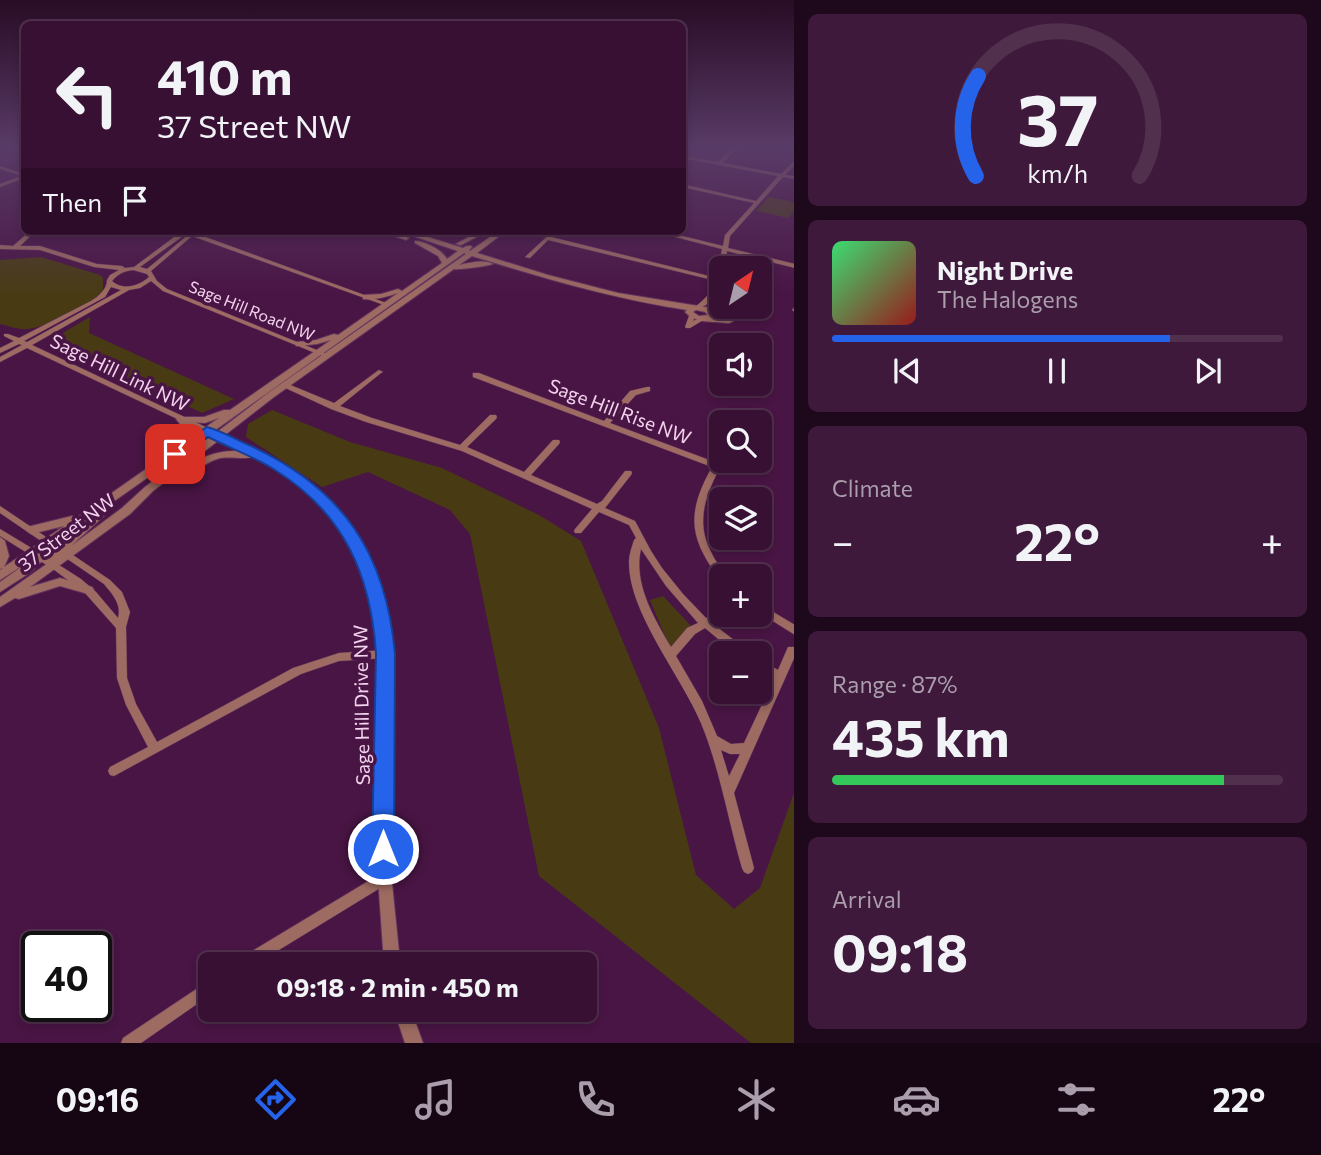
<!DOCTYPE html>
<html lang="en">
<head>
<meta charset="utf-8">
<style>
  :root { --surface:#371033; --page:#3e193b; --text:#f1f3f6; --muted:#aa9dac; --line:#51304e; --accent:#2563eb }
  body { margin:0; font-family:Commissioner,sans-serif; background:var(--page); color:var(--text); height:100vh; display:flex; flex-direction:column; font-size:26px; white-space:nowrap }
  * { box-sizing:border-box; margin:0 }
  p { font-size:23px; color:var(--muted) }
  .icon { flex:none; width:38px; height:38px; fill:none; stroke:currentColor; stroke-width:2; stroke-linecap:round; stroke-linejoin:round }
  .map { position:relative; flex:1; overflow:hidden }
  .details { display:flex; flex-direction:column; gap:14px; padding:14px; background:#1e091c; width:527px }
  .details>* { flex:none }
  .banner { position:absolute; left:21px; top:21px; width:665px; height:214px; border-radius:10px; box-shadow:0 4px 10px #0003,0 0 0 2px var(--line); background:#371033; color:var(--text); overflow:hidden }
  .needle { width:46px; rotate:35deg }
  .controls { position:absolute; left:709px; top:256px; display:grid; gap:14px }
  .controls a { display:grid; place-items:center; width:63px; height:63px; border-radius:10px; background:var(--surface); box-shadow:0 4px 10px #0003,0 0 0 2px var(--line); font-size:35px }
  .speed { position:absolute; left:21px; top:931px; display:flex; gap:14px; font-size:35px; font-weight:700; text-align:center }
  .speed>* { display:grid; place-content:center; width:91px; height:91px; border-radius:50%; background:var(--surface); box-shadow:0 4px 10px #0003,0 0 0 2px var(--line); line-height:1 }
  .speed .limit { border:4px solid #111; border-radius:10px; background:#fff; color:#111 }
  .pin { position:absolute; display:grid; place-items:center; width:60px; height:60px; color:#fff; margin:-30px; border-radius:14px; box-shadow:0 4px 10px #0006 }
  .me { position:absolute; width:77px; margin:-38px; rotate:0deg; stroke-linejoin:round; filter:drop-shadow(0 0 5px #0008) }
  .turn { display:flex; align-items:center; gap:24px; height:147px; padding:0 21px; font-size:32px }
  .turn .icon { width:91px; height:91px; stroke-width:2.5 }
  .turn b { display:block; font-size:49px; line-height:60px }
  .then { display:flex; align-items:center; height:66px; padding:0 21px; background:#0003; gap:14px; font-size:26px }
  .big { font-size:52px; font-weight:700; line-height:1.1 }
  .details .widget { flex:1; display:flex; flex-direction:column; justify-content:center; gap:10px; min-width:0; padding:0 24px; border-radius:10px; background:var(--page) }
  .details .dial { align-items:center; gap:0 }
  .dial svg { height:182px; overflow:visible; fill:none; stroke:var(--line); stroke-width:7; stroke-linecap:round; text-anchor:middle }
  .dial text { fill:var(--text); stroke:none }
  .song { display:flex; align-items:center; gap:21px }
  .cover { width:84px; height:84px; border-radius:10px; background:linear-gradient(135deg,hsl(140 70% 55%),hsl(0 70% 35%)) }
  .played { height:7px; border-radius:4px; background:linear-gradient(90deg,var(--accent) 75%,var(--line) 75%) }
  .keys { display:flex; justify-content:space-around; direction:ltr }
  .heat { display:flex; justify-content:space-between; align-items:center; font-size:38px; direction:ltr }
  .charge { height:10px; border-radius:5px; background:linear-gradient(90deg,#34c759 87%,var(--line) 0) }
  .trip { position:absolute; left:198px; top:952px; width:399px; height:70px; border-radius:10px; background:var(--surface); box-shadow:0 4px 10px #0003,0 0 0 2px var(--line); font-weight:700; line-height:70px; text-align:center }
  .dock { display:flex; height:112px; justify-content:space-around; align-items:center; background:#160614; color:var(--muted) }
  .dock .icon { width:49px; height:49px }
  .dock .selected { color:var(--accent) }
  .dock b { font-size:32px; color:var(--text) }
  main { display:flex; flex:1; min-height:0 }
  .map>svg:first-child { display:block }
  .green { fill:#483b14 }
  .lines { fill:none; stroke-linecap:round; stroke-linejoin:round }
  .minor-casing { stroke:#64335f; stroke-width:1 }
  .tertiary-casing { stroke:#64335f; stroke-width:2 }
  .minor { fill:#9d6b61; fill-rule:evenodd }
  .tertiary { fill:#9d6b61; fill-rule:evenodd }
  .route { fill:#2563eb; stroke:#184099; stroke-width:2 }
  .labels { text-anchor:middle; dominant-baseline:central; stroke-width:7; stroke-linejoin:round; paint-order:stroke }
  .far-street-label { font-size:16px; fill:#f2d2ed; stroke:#491544 }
  .street-label { font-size:19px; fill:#f2d2ed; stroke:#491544 }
</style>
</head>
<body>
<main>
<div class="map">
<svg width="795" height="1043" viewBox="0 0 795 1043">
  <rect width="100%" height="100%" fill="#491544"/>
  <g class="green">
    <polygon points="769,197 794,202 794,212 788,218 756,211"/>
    <path d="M41,257L100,275L103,278V291C86,309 52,325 28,329C19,330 8,326 0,324V260Z"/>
    <polygon points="90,317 89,333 234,399 202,413 49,341"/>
    <polygon points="272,410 350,442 442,468 539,515 581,541 659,728 696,875 734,909 760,888 794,793 794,1043 751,1043 539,876 470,534 450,510 368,472 322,487 246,437 248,424"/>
    <polygon points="663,596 691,626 670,648 650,600"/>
  </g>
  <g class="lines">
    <defs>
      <g id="minor">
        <path d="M732,148H737L723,163L781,174L795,160V165L785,175L795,176V179L783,177L730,236L728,248L795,264V268L727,251L725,268H721V292L712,312L707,311L713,296L706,305L698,309L695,307C703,301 713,291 717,281L548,240L530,258L525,257L553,231H559L551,237L717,278L722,249L652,231H662L723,246L725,235L754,203L682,187V184L756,201L778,176L682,158V156L718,162Z"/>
        <polygon points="0,166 24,174 24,178 0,187 0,184 22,176 0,169"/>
        <path d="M30,231H36L20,246H40L97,264L122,266L125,268L134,267L181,232L180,231H189L389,304L384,305L192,236L151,271L157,281L167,289L329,355V357H325L163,291L151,281L140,288L129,290L32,345L210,429L211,431L210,433H207L27,348L0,362V357L22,345L19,344L0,353V348L14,341L4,336V334H8L19,338L91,301C99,296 107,289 107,280L110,275L119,270L94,267L40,250L0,249V245L13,246ZM186,234L188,235L147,269L140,267ZM133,270L147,274L149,277C139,286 123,291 112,281C118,274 124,271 133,270ZM111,287L121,290L27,342L24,341L105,297Z"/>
        <polygon points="795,307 795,312 792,310"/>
        <polygon points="692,314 695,316 693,321 702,317 705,319 690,328 686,328 685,327 689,316"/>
        <path d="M379,370L383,372L381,373L340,406L372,418L460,445L490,415H496L497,417L496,419L467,447L524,472L553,440H559L560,442L559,444L531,475L597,504L602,501L625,471H631L632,473L631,475L605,508L635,521L651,551L662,568L683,594L706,618L721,611V614H728L726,617L713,624L747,650L748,653H735L705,628L695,634L676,656L702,701L717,736L731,744L744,743L774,679L760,669V660L778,670L788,647H795V656L734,793L754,868L752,872L748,874L744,872L742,868C728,820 720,769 701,723C681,675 628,612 629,561C629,554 632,547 634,540L636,538L629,525L599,512L581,533H575L574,531L575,529L592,509L462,451L366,422L331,409L281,386L285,384H288L334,403ZM641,549L666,586L698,623L687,628L671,647C654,618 633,583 641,549ZM721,750L730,754H740L729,776Z"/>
        <path d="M473,373H479L604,421L630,391L647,387H650V391L636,395L610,423L720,464L721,466C706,493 695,522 711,552C715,561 721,568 727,576H721V579L719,578C688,537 687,512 712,467L473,377Z"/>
        <path d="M0,506L110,580L122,592L130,612L126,627L127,678L136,704L157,742L293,668L339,653L386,650L390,651L391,654L390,657L386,658L339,661L301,674L114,776L110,775L108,771L110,767L148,747L126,705L117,678L116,628L85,593L53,569L0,536V529L48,558L81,579L96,592L118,618C122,604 112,594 104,584L0,513Z"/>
        <polygon points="760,604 795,625 795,635 760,613"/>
        <polygon points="385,871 390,872 391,877 390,882 256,964 237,964 239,959"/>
        <polygon points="210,980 210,995 141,1043 121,1043 123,1038"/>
      </g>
      <g id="tertiary">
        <polygon points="379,231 389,231 409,238 406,240"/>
        <path d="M398,231H408L463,248L467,246H471L472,247L469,250L470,251L499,231H506L477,253L548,275L618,293L711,308L716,315L715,317L729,319L733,321L729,323C713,321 696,324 685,312L687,310C614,299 543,278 472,256L459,265C470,263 483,259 493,264C487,266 460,270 454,269L274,397L225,435C254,448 284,461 309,481C360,523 389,589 392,655C395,699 391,744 391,788C391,808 390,827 390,847C391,886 397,925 400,964H384L376,849L380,654C369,563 340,499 255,456C246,461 229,455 217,459C204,463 190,477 177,476L175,474L153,491L130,514L30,587L60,578L92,587L94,590L92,593L88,594L60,586L19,599L15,598L0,607V597L48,563L52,550L80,526L53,544L43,560L31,572L0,592V582L28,562L0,580V570L3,568L0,569V537L5,541L9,556L4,567L64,526L31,534L26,530L27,527L72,516L76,518L176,448L175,446L184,429L176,419L178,417H204L224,410H230L331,340L317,344L299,346H296V342L316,340L334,334L338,335L398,293C386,297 375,300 363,299V295L381,294L398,289L402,291L442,263L438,256L415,243V241C425,241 442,250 447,259L458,251ZM464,253L466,254L268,393L217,432L214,431ZM696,310L705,312L708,315L699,316L693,312ZM219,418L188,439L194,429L188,422L205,423ZM208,435L211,436L145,487L122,508L71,546L105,515L106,512L103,509ZM219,440L246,452C223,448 203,456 183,468Z"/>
        <polygon points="480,231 488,231 461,245 456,244"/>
        <polygon points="394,1010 411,1010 423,1043 405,1043"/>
      </g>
    </defs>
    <use href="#minor" class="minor-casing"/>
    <use href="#tertiary" class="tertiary-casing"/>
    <use href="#minor" class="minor"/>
    <use href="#tertiary" class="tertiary"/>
  </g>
  <linearGradient id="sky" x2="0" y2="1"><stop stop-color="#280c25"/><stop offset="0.5" stop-color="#593b67"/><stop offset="1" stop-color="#593b67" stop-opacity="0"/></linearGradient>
  <rect width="795" height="294" fill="url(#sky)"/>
  <path class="route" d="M207,427C222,431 237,440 251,446C343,489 386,553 395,654L394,849L391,857L383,860L375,857L372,849L376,654C371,575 344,513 275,470C255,457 230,448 208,437L180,457H170L168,454L170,450Z"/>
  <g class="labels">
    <g class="far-street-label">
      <text transform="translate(252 310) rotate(22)">Sage Hill Road NW</text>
    </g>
    <g class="street-label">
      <text transform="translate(120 372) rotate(26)">Sage Hill Link NW</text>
      <text transform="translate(620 411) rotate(21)">Sage Hill Rise NW</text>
      <text transform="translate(66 532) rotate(-37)">37 Street NW</text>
      <text transform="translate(361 705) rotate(-91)">Sage Hill Drive NW</text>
    </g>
  </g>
</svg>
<div class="controls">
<a><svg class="needle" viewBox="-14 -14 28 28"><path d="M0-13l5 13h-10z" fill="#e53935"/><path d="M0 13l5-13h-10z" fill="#aa9dac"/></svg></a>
<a><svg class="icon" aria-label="sound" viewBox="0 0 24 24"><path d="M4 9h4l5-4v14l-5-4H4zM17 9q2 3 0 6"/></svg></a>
<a><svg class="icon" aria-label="search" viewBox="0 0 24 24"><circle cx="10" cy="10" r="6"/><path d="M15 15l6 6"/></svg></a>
<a><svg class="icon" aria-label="layers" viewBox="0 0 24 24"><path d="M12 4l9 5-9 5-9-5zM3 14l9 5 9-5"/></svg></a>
<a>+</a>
<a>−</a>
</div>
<div class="speed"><div class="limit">40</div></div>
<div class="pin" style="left:175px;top:454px;background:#d93025"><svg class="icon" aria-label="arrive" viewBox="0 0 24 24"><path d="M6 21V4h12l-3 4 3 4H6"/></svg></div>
<svg class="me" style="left:383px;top:849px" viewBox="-20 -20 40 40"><circle r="17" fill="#2563eb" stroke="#fff" stroke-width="3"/><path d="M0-11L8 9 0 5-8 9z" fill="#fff"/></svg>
<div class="trip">09:18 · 2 min · 450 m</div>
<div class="banner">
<div class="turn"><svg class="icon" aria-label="left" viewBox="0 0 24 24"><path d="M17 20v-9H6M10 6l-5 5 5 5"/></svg><div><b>410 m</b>37 Street NW</div></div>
<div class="then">Then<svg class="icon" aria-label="arrive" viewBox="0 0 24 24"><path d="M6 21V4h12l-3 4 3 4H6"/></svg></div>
</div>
</div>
<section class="details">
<div class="widget dial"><svg viewBox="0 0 100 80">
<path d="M14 69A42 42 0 1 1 86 69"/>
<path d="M14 69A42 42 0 0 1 15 25" stroke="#2563eb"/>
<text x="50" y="56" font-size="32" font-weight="700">37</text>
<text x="50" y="72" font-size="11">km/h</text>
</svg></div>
<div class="widget">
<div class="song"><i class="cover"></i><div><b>Night Drive</b><p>The Halogens</p></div></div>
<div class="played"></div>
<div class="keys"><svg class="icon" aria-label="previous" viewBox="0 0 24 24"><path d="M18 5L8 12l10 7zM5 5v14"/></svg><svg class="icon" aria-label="pause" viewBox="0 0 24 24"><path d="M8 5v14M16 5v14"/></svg><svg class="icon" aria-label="next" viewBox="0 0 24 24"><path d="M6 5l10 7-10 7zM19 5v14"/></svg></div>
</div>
<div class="widget"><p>Climate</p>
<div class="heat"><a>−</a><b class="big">22°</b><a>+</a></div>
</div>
<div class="widget"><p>Range · 87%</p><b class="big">435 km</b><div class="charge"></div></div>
<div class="widget"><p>Arrival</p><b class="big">09:18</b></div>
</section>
</main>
<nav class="dock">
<b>09:16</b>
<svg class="icon selected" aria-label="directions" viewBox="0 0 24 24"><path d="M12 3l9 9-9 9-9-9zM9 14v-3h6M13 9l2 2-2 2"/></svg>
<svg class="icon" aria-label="music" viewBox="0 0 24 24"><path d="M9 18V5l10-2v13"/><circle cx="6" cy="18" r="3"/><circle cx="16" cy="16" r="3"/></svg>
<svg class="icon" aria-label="phone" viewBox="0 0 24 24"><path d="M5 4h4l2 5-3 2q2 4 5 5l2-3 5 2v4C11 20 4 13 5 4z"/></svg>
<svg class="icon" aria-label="climate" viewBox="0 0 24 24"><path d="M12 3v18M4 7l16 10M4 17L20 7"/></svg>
<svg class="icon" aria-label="car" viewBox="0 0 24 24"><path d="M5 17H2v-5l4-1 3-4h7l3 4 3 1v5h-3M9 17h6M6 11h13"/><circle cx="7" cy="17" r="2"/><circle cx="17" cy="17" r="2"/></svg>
<svg class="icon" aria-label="filters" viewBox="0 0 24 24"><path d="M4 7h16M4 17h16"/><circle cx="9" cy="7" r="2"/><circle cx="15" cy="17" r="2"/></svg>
<b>22°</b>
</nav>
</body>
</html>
